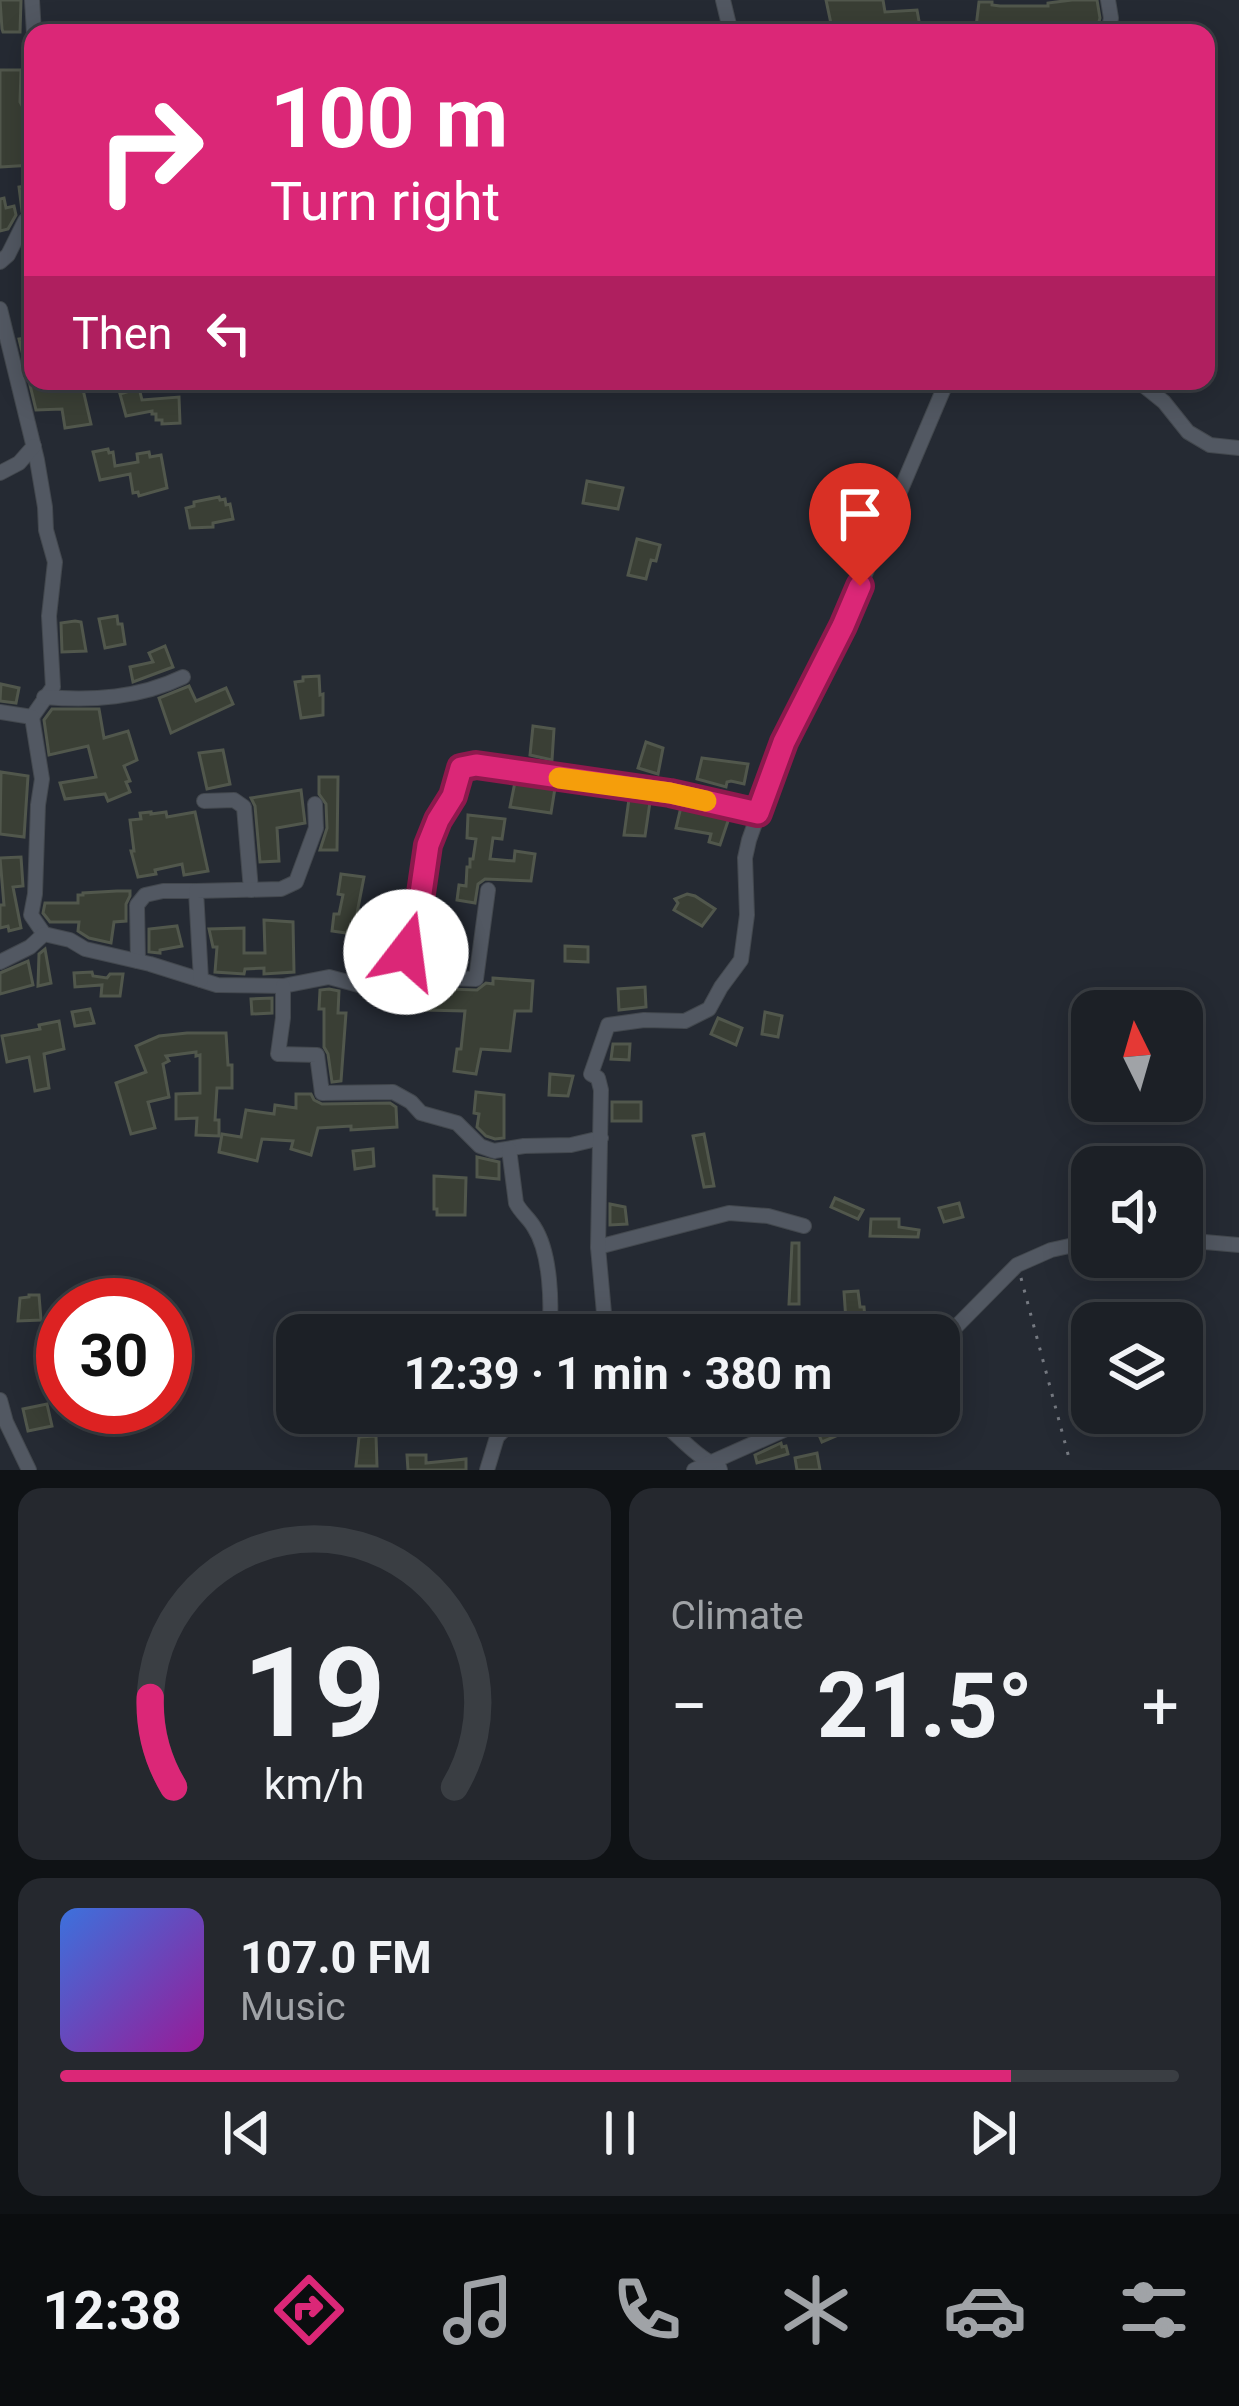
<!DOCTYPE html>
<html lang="en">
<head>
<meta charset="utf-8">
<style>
  :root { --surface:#1c2026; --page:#25282e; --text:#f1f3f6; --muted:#a0a3a7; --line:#3a3e43; --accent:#db2777 }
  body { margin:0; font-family:Roboto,sans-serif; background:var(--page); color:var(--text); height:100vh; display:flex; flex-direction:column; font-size:45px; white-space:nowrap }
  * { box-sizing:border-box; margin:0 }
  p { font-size:39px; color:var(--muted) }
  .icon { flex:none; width:66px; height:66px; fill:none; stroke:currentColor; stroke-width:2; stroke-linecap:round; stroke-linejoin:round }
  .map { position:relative; height:1470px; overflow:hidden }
  .sheet { display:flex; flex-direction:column; gap:18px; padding:18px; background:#0f1215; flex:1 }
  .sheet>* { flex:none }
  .guide { position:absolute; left:24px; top:24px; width:1191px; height:366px; border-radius:24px; box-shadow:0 6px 30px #0003,0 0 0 3px var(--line); background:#db2777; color:#fff; overflow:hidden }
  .needle { width:78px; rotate:355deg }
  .tools { position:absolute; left:1071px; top:990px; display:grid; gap:24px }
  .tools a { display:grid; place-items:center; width:132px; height:132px; border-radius:24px; background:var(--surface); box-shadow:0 6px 30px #0003,0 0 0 3px var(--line); font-size:60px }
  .speed { position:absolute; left:36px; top:1278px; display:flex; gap:24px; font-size:60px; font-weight:700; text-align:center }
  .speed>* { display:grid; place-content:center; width:156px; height:156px; border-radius:50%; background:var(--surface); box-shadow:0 6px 30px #0003,0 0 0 3px var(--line); line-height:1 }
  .speed .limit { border:18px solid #d22; background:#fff; color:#111 }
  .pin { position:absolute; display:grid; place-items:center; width:102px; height:102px; color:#fff; margin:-123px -51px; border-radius:50% 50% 50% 0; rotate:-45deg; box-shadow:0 0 12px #0007 }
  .pin .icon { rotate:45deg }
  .me { position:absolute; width:132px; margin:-66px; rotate:15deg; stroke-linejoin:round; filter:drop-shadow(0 0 9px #0008) }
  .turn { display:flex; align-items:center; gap:42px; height:252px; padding:0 48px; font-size:54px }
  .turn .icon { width:156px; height:156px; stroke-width:2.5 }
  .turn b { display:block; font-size:84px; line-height:102px }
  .then { display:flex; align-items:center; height:114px; padding:0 48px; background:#0003; gap:24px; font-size:45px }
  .big { font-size:90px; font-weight:700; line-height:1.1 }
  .sheet .tile { flex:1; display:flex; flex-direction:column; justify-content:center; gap:18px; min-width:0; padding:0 42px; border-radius:24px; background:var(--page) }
  .sheet .dial { align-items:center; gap:0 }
  .dial svg { height:312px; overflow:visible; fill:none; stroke:var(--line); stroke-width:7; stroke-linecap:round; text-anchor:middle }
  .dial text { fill:var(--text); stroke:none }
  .song { display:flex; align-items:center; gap:36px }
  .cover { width:144px; height:144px; border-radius:18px; background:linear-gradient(135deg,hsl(220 70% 55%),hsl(300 70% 35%)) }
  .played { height:12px; border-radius:6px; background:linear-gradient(90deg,var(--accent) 85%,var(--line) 85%) }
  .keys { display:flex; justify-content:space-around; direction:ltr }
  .heat { display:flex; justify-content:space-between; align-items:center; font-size:66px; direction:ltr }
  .sheet .tiles { flex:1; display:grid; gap:18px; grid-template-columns:1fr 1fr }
  .tile:last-child { grid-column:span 2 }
  .trip { position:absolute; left:276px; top:1314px; width:684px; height:120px; border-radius:24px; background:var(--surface); box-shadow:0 6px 30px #0003,0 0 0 3px var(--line); font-weight:700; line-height:120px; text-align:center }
  .menu { display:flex; height:192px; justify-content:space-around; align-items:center; background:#0b0d0f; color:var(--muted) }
  .menu .icon { width:84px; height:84px }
  .menu .active { color:var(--accent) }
  .menu b { font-size:54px; color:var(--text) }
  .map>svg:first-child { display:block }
  .building { fill:#3a3f35; stroke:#51574c; stroke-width:3 }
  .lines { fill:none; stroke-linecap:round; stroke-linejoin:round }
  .street-casing { stroke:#43484e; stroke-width:16 }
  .path { stroke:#767a82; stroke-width:3; stroke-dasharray:3 9; stroke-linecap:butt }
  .street { stroke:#525862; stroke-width:14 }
  .route-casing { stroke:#8e194d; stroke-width:30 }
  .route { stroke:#db2777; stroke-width:21 }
  .slow { stroke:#f59e0b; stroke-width:21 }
</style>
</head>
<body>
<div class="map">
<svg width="1239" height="1470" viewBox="0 0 1239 1470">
  <rect width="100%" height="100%" fill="#252a33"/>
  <g class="building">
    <polygon points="0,0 21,0 20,32 3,32 2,29"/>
    <polygon points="826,0 883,0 885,12 917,10 921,32 892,33 891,25 833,33"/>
    <polygon points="1072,0 1097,0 1100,18 1096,33 1056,33 1056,30 980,33 980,27 976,27 979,2 992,2 992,5 1000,6 1048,6 1048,3"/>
    <polygon points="0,70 21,70 20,102 26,113 33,115 33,165 0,167"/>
    <polygon points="33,185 33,209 22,211 19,187"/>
    <polygon points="4,198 6,208 14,206 16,215 8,229 0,231 0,199"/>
    <polygon points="33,337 33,381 81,381 91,424 65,428 62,409 36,410 19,339"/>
    <polygon points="139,388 142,400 179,397 180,423 162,424 162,420 156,420 156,414 152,414 152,411 126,416 120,394"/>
    <polygon points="108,449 109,453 113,452 115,466 138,462 137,454 149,452 150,457 161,455 167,488 139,496 138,492 133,493 130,474 100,480 93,452"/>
    <polygon points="587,481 623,488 618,509 583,503"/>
    <polygon points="219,497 220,500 225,499 226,505 230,504 233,519 213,523 213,527 190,528 186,508 194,506 194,502"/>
    <polygon points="637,539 660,545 656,561 651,560 646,579 628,575"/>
    <polygon points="117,616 118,624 122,624 125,644 105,648 99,619"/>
    <polygon points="75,621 81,622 86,651 62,652 61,623"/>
    <polygon points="165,646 173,667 133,682 130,667 153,662 149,653"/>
    <polygon points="319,676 320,695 323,694 323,715 301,718 295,682 303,681 303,677"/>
    <polygon points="1,684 19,688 16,703 0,701"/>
    <polygon points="189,686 196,701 226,688 233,704 171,733 159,698"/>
    <polygon points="52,709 99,709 104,738 128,731 137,760 124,766 130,781 126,782 130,792 108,801 105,794 65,799 60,783 96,777 88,746 49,755 44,720"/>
    <polygon points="533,726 554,729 552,760 530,755"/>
    <polygon points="646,742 663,748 658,774 638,768"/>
    <polygon points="223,750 230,784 207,789 199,753"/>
    <polygon points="702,758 748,764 744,784 731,781 727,782 726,787 697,779"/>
    <polygon points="1,772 28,776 24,837 0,834"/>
    <polygon points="319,777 338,777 337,850 320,850 327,828 326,804 319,794"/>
    <polygon points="515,782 555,788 551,813 510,807"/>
    <polygon points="301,790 305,823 277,828 279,861 260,862 255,806 251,798"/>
    <polygon points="629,799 650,802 645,836 624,835"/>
    <polygon points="681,807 729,818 720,845 709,842 711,834 676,828"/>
    <polygon points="151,812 151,814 166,812 167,817 195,812 208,871 184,875 182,864 155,870 156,874 138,877 131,851 134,851 130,820 141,819 140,813"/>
    <polygon points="468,815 505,819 502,839 493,838 490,859 514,861 515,851 535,854 531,881 485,879 478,884 475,903 457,900 459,885 466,886 467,867 470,867 470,859 473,859 476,839 467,838"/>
    <polygon points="21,857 23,886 13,887 21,928 9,931 8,926 0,928 0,905 4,905 0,858"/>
    <polygon points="341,874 364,877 353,934 332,931 334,914 339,914 343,895 338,894"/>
    <polygon points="117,891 130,891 130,896 126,904 126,921 114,922 111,943 89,938 78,931 79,922 50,922 43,913 45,903 78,903 78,895 83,895 83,893"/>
    <polygon points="687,894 695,896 715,909 702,926 674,910 678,903 675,899"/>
    <polygon points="264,920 293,922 294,972 264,974 264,968 245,969 244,974 215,972 217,947 213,947 209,929 244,928 244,953 265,953"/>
    <polygon points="177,926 182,946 160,950 160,953 149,952 149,929"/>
    <polygon points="361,939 393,943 390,967 358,962"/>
    <polygon points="565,946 588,947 588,962 565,961"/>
    <polygon points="45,949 51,983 38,986 39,954"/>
    <polygon points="28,961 33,985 0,994 0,973"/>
    <polygon points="92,972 93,976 107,978 110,974 123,974 120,996 101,996 102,985 75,987 74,973"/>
    <polygon points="493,978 533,981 531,1011 515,1011 510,1051 481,1049 476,1074 454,1071 457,1049 461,1049 465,1011 425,1010 425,1007 419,1006 420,988 477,990 486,983 493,984"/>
    <polygon points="645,987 646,1007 619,1010 618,989"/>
    <polygon points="329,989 339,991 338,1013 346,1013 341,1081 332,1082 328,1054 324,1047 324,1009 319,1009 320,990"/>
    <polygon points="272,998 272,1013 252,1014 251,999"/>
    <polygon points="90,1009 94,1023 75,1026 72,1012"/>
    <polygon points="765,1012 782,1016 778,1037 762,1034"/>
    <polygon points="718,1018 742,1028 736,1045 711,1034"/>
    <polygon points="59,1021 64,1049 44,1054 49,1088 35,1091 29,1057 7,1062 2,1036 40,1029 39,1025"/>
    <polygon points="187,1033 226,1033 228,1065 232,1065 232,1088 217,1088 215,1120 219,1120 219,1136 196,1135 197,1118 176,1119 176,1094 200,1093 200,1055 196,1056 196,1052 166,1056 169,1061 163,1064 169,1097 148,1102 155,1128 131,1134 116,1083 146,1072 136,1046 159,1036"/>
    <polygon points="613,1044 630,1044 629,1060 611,1059"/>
    <polygon points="550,1074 573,1076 568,1096 549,1095"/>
    <polygon points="476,1092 504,1095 504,1138 495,1139 486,1136 477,1127 479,1114 474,1113"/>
    <polygon points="296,1094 311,1094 314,1100 322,1104 390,1103 396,1107 397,1127 351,1130 351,1126 318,1128 311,1155 291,1149 293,1141 262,1139 257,1161 219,1152 222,1134 241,1137 246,1110 274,1114 275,1105 296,1108"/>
    <rect x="612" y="1102" width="29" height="19"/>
    <polygon points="704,1134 714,1186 704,1187 693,1136"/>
    <polygon points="373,1149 374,1166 355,1169 353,1151"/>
    <polygon points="477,1157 499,1162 499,1179 477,1177"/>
    <polygon points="434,1176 466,1178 465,1215 437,1215 437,1209 434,1209"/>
    <polygon points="835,1198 863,1210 858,1219 831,1207"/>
    <polygon points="959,1203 963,1217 944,1222 939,1208"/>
    <polygon points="610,1204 625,1207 627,1224 610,1225"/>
    <polygon points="871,1219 899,1219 899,1227 919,1230 918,1237 870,1236"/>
    <polygon points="792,1243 799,1243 799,1304 789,1304"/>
    <polygon points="858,1291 860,1307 864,1307 865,1319 869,1319 871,1335 843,1335 842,1322 846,1321 844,1292"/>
    <polygon points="29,1295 39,1295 41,1320 18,1321 20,1298 29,1297"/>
    <polygon points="47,1404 52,1426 28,1431 23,1409"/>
    <polygon points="832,1417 838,1430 834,1431 836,1436 822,1442 816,1428 828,1423"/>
    <polygon points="376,1436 377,1466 356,1466 359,1437"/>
    <polygon points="781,1443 782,1447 786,1446 788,1454 757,1463 755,1455"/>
    <polygon points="817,1453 820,1470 797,1470 795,1458"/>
    <polygon points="407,1455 426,1455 426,1463 466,1459 466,1470 408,1470"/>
  </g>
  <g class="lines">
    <defs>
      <g id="street">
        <polyline points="32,0 34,33"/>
        <polyline points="723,0 731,33"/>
        <polyline points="1108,0 1111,18 1108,33"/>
        <polyline points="33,58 30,98 33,104"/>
        <polyline points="0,262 8,255 25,221 33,220"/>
        <polyline points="0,309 37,460 45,507 46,530 55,562 49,616 53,687 32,717"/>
        <polyline points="1138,381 1164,402 1188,432 1210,445 1239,448"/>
        <polyline points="0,473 19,463 34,446"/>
        <path d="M44,697C93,701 139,698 183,677"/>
        <polyline points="0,712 32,717 42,779 38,805 35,894 31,915 44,934"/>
        <polyline points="204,801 234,800 244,807 251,890"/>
        <polyline points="138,961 137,905 145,895 163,891 196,891"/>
        <polyline points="0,962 30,947 44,934 70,940 85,949 150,964 217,985 283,986 329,977 366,987 420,977 476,979 488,890"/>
        <polyline points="201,980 196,891 281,889 296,882 316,828 315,804"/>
        <polyline points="400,981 411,924 420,900 428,845 453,796 461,768 476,765 670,793 758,813"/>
        <polyline points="283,986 283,1018 278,1054 317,1055 322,1093 393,1092 411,1102 421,1113 457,1123 480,1146 494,1151 524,1146 571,1145 601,1138"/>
        <path d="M509,1149L516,1203C521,1213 529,1218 534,1227C551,1253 552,1305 549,1335"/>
        <polyline points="1182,1240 1239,1245"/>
        <polyline points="598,1247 729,1213 768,1216 804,1226"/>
        <polyline points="606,1335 598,1247 601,1090 598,1078 591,1074 608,1025 644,1020 685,1021 709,1009 721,987 741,960 747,915 745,858 749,840 784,742 843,626 947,381"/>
        <polyline points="939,1344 1017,1265 1051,1250 1092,1241"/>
        <polyline points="0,1400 6,1422 29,1470"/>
        <path d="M650,1413C674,1429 693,1456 719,1467L720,1470"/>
        <polyline points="487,1470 497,1437 520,1413"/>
        <polyline points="694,1470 822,1413"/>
      </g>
    </defs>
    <use href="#street" class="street-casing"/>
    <polyline class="path" points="1021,1278 1069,1458"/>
    <use href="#street" class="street"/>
  </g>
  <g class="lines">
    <defs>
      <polyline id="route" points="406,952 411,924 420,900 428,845 438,820 453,796 461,768 476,765 670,793 758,813 784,742 843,626 860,586"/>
    </defs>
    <use href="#route" class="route-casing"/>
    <use href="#route" class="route"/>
    <polyline class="slow" points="559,778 670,793 706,801"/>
  </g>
</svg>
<div class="tools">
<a><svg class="needle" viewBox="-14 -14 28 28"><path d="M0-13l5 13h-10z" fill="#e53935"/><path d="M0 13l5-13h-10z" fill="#a0a3a7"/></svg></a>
<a><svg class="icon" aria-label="sound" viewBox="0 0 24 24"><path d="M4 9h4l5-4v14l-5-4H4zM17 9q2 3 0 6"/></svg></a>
<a><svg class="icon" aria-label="layers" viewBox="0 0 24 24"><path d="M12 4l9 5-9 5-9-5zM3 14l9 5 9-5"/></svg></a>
</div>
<div class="speed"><div class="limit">30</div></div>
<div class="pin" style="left:860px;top:586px;background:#d93025"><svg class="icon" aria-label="arrive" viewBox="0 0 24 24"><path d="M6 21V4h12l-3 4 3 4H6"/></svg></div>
<svg class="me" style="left:406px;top:952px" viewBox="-20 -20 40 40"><circle r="19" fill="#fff"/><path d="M0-13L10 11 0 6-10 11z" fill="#db2777"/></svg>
<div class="trip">12:39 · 1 min · 380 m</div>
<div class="guide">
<div class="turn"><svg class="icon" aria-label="right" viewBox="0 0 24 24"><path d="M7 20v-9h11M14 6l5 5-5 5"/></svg><div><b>100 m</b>Turn right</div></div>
<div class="then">Then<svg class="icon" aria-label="left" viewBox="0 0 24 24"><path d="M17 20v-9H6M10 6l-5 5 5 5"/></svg></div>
</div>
</div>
<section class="sheet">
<div class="tiles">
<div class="tile dial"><svg viewBox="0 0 100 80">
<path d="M14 69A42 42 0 1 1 86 69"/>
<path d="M14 69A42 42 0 0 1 8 46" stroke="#db2777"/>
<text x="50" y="56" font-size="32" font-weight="700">19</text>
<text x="50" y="72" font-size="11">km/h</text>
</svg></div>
<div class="tile"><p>Climate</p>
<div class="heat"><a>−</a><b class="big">21.5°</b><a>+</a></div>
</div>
<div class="tile">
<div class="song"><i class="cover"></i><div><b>107.0 FM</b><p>Music</p></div></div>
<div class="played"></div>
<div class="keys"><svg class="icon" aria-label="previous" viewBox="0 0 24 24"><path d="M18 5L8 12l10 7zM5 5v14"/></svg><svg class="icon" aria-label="pause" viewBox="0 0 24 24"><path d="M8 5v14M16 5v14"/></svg><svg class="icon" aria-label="next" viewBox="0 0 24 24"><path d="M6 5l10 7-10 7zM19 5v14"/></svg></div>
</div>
</div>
</section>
<nav class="menu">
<b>12:38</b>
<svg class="icon active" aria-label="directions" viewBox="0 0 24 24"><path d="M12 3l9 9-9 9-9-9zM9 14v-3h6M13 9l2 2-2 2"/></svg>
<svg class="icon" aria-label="music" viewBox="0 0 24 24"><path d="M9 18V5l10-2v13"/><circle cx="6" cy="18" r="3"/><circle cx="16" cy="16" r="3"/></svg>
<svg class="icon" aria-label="phone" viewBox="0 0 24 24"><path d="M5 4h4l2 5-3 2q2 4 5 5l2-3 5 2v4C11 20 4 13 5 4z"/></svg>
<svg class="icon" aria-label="climate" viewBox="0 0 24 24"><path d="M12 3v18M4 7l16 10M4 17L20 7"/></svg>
<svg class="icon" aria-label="car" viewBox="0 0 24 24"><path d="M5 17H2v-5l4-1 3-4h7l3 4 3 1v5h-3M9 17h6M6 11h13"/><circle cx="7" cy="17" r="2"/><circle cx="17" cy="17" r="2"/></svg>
<svg class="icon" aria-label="filters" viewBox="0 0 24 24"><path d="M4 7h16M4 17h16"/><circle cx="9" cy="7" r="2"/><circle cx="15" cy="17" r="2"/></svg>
</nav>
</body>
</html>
